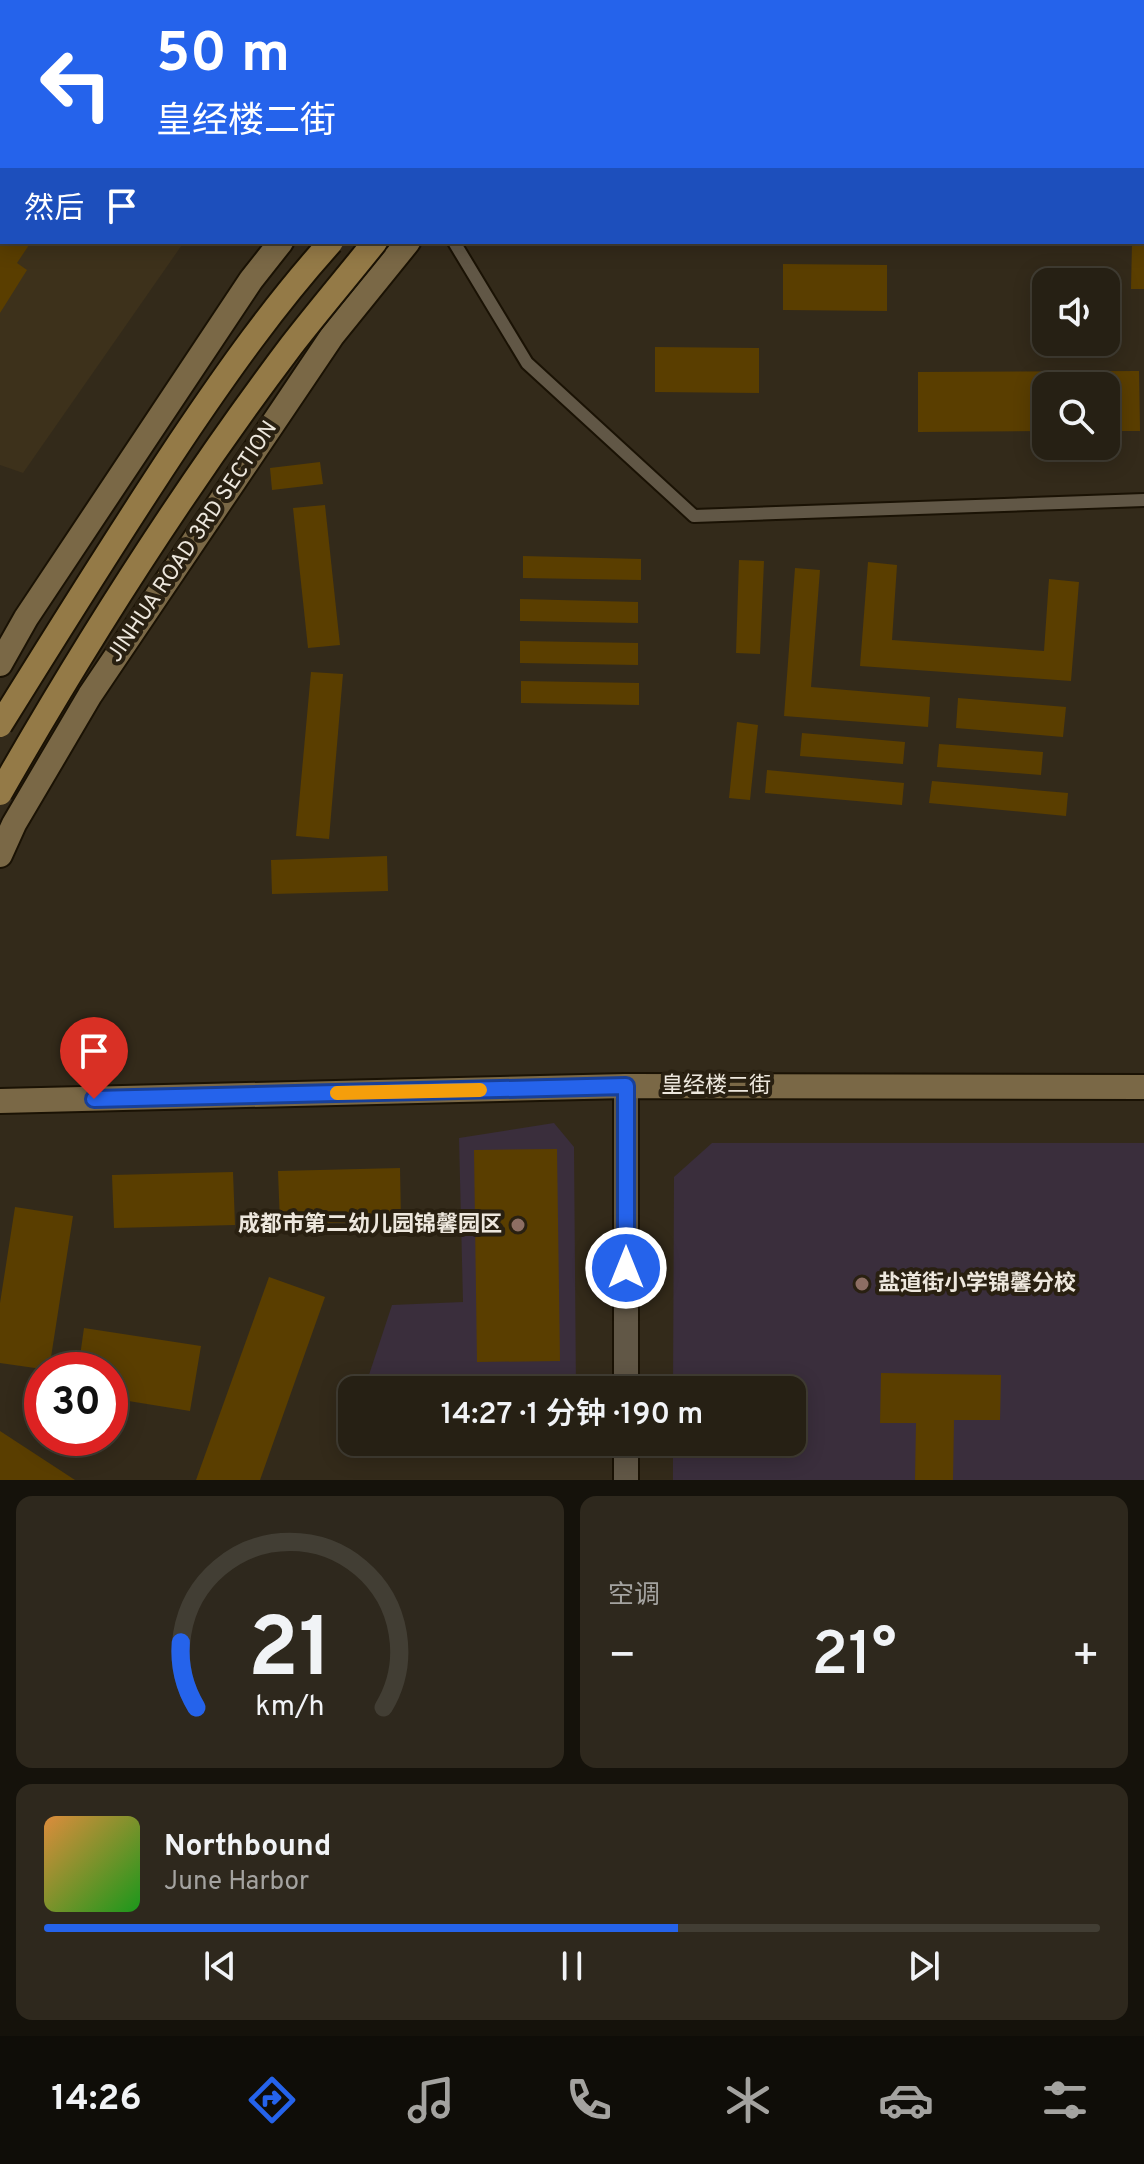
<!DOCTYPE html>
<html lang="zh">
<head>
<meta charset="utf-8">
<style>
  :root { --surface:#262014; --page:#2e281d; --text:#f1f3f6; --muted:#a4a3a0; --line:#423e34; --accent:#2563eb }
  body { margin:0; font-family:Overpass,"Noto Sans SC",sans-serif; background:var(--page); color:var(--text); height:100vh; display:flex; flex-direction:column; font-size:30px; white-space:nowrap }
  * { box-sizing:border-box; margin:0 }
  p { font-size:26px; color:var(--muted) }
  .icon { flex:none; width:44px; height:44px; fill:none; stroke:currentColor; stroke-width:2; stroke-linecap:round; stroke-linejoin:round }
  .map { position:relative; height:1480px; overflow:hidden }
  .sheet { display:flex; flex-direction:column; gap:16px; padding:16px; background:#15120b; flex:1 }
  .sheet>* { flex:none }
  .guide { position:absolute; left:0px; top:0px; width:1144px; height:244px; box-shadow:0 4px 20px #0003,0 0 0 2px var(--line); background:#2563eb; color:#fff; overflow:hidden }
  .buttons { position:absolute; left:1032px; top:268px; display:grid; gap:16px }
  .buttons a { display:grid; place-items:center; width:88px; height:88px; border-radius:16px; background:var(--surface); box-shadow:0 4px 20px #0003,0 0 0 2px var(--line); font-size:40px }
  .speed { position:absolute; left:24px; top:1352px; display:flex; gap:16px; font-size:40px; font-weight:700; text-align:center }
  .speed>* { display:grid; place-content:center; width:104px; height:104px; border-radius:50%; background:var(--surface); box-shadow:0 4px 20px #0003,0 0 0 2px var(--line); line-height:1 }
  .speed .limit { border:12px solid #d22; background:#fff; color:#111 }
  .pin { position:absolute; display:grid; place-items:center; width:68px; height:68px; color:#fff; margin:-82px -34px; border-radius:50% 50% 50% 0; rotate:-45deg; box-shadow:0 0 8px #0007 }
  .pin .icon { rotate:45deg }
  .me { position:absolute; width:88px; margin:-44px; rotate:0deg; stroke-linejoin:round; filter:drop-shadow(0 0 6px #0008) }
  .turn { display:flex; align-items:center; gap:28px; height:168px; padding:0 24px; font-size:36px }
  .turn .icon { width:104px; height:104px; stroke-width:2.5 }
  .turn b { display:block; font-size:56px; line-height:68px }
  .then { display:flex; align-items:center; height:76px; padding:0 24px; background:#0003; gap:16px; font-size:30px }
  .big { font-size:60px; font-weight:600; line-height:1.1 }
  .sheet .tile { flex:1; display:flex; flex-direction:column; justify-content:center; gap:12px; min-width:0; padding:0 28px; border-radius:16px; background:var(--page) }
  .sheet .dial { align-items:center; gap:0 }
  .dial svg { height:208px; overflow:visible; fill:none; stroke:var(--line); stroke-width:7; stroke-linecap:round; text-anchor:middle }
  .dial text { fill:var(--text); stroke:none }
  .song { display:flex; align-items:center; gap:24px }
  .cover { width:96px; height:96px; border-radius:12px; background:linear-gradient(135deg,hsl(30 70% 55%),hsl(120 70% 35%)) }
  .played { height:8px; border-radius:4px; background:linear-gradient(90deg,var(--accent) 60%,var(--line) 60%) }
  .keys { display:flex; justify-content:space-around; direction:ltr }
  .heat { display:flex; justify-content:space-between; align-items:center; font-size:44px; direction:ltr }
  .sheet .tiles { flex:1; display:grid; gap:16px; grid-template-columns:1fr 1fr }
  .tile:last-child { grid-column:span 2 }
  .trip { position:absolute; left:338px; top:1376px; width:468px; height:80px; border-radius:16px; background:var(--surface); box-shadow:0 4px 20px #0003,0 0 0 2px var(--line); font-weight:600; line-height:80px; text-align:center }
  .menu { display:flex; height:128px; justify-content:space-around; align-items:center; background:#0f0d08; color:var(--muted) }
  .menu .icon { width:56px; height:56px }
  .menu .selected { color:var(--accent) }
  .menu b { font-size:36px; color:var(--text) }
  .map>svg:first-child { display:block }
  .built { fill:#3d311b }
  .education { fill:#3a2e3c }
  .building { fill:#5a3e00 }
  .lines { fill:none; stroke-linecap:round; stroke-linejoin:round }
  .lane-casing { stroke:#1a1204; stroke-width:16 }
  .street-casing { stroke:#1a1204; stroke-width:28 }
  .secondary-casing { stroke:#1a1204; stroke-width:28 }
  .primary-casing { stroke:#1a1204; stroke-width:28 }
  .lane { stroke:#615746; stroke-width:12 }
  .street { stroke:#615746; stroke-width:24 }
  .secondary { stroke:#7a6846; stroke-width:24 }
  .primary { stroke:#947a47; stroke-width:24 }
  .primary-bridge-casing { stroke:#1a1204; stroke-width:28; stroke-linecap:butt }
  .primary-bridge { stroke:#947a47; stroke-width:24 }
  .route-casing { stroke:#184099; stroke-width:20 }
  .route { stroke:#2563eb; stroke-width:14 }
  .slow { stroke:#f59e0b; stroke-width:14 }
  .education-dot { fill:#8d6e63; stroke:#292011; stroke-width:3 }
  .labels { text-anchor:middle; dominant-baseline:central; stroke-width:8; stroke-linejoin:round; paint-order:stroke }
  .street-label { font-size:22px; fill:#ede7dd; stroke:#292011 }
  .poi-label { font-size:22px; font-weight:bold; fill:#ede7dd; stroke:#292011; text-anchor:end }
</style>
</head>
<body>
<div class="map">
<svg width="1144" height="1480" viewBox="0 0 1144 1480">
  <rect width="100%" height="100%" fill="#332a1a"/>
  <polygon class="built" points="0,109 2,242 184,242 23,473 0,465"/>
  <g class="education">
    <polygon points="554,1123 574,1147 576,1390 364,1390 392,1305 463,1302 459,1138"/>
    <polygon points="712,1143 1144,1143 1144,1480 673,1480 673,1442 792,1442 792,1390 673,1390 674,1177"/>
  </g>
  <g class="building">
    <polygon points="0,242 31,242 17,263 27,270 0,313"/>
    <polygon points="1132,243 1144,243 1144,289 1131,289"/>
    <polygon points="783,264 887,265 887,311 783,310"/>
    <polygon points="655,347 759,348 759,393 655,392"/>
    <polygon points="1139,371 1140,431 1106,431 1106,386 1046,386 1046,431 918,432 918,372"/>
    <polygon points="320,462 323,484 272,490 270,468"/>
    <polygon points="325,505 340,645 308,648 293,508"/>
    <polygon points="523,556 641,559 641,580 523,578"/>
    <polygon points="739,560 764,561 760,654 736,653"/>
    <polygon points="868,562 897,565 892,640 1044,651 1049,579 1079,582 1071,681 860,666"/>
    <polygon points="795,568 820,570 811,687 930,697 928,727 784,716"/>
    <polygon points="520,599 638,602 638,623 520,621"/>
    <polygon points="520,641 638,643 638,665 520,663"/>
    <polygon points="311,672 343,674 329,839 296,836"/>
    <polygon points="521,681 639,683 639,705 521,703"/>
    <polygon points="958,698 1066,707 1063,737 956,728"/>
    <polygon points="737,722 758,725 750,800 729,798"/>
    <polygon points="802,733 905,742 903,764 800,756"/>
    <polygon points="939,744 1043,752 1041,775 937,767"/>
    <polygon points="767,770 904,783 902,805 765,793"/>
    <polygon points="932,781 1068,793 1066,816 929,803"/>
    <polygon points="387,856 388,891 272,894 271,860"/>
    <polygon points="557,1149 560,1361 477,1362 474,1150"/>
    <polygon points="400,1168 401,1221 280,1224 278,1171"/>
    <polygon points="233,1172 235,1225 114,1228 112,1175"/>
    <polygon points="15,1207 73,1216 49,1370 0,1363 0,1303"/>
    <polygon points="269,1277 325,1297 260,1480 196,1480"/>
    <polygon points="84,1328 201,1346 190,1411 110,1398 110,1370 78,1370"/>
    <polygon points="881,1373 1001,1375 1000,1420 954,1420 953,1480 915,1480 916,1423 880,1423"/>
    <polygon points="0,1431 75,1480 0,1480"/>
  </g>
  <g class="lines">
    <defs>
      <polyline id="lane" points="454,242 527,363 694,516 1144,500"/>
      <g id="street">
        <polyline points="626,1390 626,1086"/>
        <polyline points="626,1480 626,1442"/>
      </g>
      <g id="secondary">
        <polyline points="455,2 456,0"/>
        <polyline points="489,2 491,0"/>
        <polyline points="624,2 626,0"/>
        <polyline points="0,61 2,61"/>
        <polyline points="0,664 26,618 251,280 281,242"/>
        <polyline points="0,855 14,824 90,695 332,336 408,242"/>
        <polyline points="0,1101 626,1086 1144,1087"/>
      </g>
      <g id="primary">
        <polyline points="545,2 547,0"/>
        <polyline points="599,2 601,0"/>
      </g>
    </defs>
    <use href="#lane" class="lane-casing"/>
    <use href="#street" class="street-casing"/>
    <use href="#secondary" class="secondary-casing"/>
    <use href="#primary" class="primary-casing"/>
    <use href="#lane" class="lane"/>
    <use href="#street" class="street"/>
    <use href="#secondary" class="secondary"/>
    <use href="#primary" class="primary"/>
    <defs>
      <g id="primary-bridge">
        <path d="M0,725C59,630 118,535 180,442C227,372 275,304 331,242"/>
        <path d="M0,793C88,639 184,488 291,346C318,311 347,277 375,242"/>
      </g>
    </defs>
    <use href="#primary-bridge" class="primary-bridge-casing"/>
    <use href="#primary-bridge" class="primary-bridge"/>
  </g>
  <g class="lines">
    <defs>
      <polyline id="route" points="94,1099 626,1086 626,1268"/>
    </defs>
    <use href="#route" class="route-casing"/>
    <use href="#route" class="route"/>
    <polyline class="slow" points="337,1093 480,1090"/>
  </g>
  <g class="education-dot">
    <circle cx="518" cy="1225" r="8"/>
    <circle cx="862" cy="1284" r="8"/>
  </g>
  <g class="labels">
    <g class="street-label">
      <text transform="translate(193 542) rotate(-56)">JINHUA ROAD 3RD SECTION</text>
      <text x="716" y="1086">皇经楼二街</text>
    </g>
    <g class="poi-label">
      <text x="502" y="1225">成都市第二幼儿园锦馨园区</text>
      <text x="878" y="1284" text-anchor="start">盐道街小学锦馨分校</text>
    </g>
  </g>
</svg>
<div class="buttons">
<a><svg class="icon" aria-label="sound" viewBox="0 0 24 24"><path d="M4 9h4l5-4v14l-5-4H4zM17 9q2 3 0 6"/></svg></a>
<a><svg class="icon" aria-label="search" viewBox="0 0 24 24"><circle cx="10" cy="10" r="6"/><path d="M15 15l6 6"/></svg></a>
</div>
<div class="speed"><div class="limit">30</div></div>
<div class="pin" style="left:94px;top:1099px;background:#d93025"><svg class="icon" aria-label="arrive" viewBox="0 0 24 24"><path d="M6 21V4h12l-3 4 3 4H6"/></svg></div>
<svg class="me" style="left:626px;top:1268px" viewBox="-20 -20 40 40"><circle r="17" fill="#2563eb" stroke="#fff" stroke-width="3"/><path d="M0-11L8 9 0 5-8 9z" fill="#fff"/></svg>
<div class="trip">14:27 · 1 分钟 · 190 m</div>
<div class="guide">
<div class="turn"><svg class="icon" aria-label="left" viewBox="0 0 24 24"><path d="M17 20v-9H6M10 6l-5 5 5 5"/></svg><div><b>50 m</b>皇经楼二街</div></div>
<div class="then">然后<svg class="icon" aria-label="arrive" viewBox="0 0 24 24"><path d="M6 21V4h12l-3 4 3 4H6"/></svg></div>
</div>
</div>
<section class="sheet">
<div class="tiles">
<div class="tile dial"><svg viewBox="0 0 100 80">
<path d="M14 69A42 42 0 1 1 86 69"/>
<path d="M14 69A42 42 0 0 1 8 44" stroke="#2563eb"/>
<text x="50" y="56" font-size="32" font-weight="700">21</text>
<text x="50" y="72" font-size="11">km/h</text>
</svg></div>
<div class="tile"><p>空调</p>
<div class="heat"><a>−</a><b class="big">21°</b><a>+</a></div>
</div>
<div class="tile">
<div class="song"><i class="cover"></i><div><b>Northbound</b><p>June Harbor</p></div></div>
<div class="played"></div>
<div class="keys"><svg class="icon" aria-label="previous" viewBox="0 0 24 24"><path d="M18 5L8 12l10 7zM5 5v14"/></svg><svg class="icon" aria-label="pause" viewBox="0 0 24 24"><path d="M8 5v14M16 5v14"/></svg><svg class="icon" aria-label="next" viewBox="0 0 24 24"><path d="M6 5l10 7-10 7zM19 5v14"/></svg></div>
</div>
</div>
</section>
<nav class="menu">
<b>14:26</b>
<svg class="icon selected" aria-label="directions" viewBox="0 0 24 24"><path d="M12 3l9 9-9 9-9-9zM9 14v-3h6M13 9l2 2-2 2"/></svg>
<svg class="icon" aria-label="music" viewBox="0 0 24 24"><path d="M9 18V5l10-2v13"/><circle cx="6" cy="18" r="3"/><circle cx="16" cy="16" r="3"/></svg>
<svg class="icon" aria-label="phone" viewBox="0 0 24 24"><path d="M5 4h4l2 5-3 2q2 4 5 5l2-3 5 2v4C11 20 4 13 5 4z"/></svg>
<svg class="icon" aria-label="climate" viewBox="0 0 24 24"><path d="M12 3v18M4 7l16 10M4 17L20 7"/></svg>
<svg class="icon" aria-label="car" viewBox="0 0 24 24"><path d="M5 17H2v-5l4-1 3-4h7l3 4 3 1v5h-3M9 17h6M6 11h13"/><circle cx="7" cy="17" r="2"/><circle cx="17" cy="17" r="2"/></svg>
<svg class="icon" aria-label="filters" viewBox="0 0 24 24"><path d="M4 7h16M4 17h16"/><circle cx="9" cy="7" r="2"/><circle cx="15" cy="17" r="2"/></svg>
</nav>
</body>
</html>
